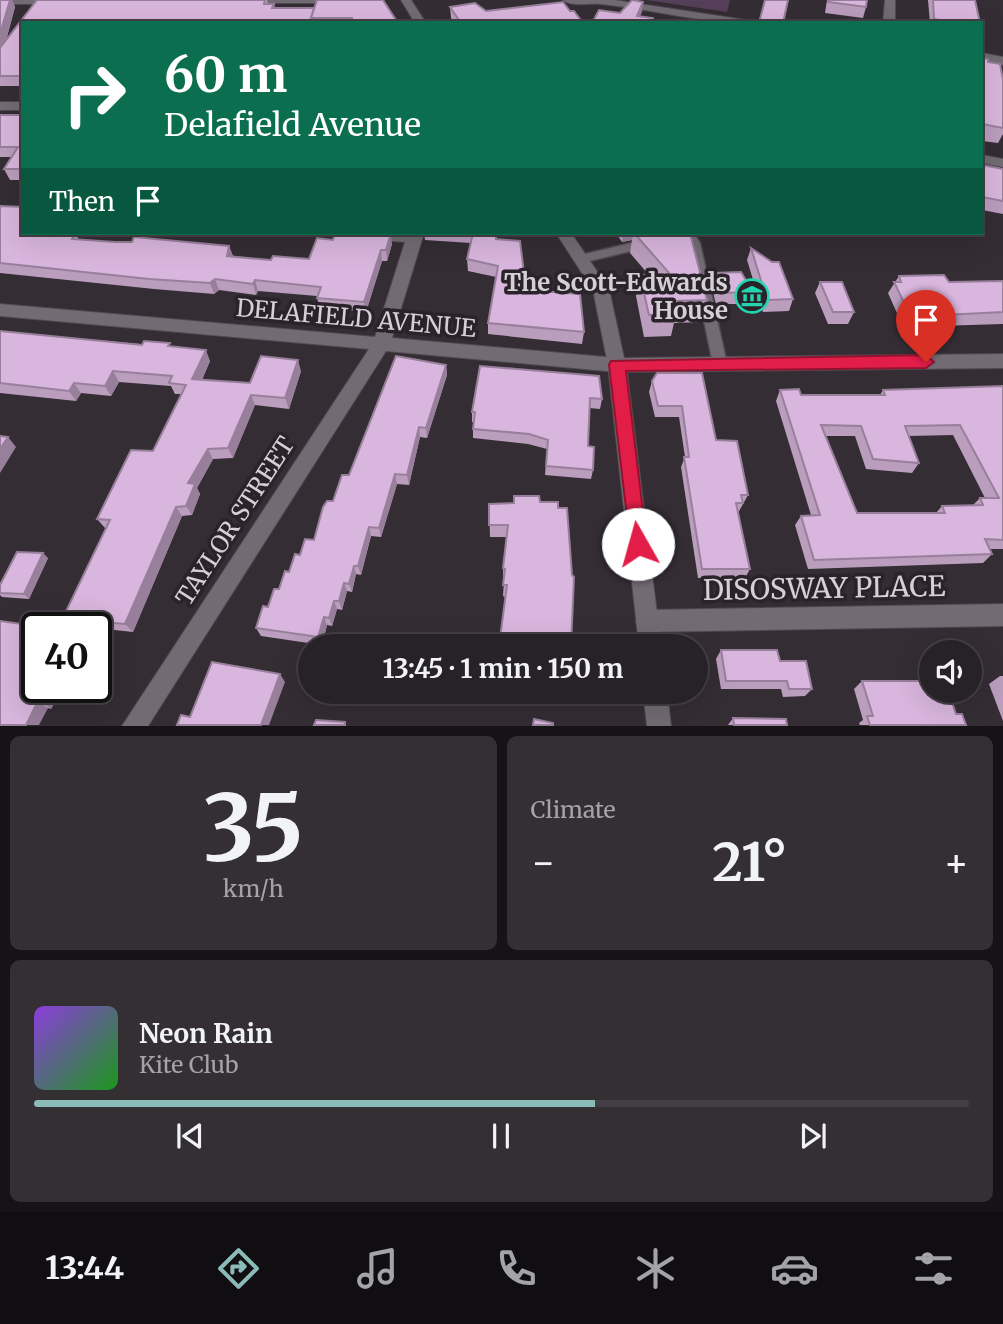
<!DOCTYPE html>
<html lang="en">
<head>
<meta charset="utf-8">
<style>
  :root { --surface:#272227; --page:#332f33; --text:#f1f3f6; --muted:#a4a4a7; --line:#433f44; --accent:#8bbbb9 }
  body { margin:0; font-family:Merriweather,serif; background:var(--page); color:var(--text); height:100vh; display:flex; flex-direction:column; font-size:26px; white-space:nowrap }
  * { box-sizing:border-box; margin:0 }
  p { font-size:23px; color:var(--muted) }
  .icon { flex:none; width:38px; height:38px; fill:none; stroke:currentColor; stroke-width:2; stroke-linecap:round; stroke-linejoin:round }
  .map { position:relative; height:726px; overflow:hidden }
  .side { display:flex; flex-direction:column; gap:10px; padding:10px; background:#151315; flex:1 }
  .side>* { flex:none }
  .top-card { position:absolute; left:21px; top:21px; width:962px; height:214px; border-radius:0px; box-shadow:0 7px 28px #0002,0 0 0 2px var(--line); background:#0b6e4f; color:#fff; overflow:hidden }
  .buttons { position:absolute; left:919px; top:640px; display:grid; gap:14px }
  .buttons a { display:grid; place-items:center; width:63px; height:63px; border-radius:50%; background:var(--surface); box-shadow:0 7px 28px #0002,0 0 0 2px var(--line); font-size:35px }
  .speed { position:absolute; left:21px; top:612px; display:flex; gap:14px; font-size:35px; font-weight:700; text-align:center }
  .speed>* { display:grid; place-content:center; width:91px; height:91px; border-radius:50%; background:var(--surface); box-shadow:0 7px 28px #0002,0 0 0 2px var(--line); line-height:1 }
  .speed .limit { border:4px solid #111; border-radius:10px; background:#fff; color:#111 }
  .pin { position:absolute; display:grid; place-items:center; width:60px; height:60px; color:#fff; margin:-72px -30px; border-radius:50% 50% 50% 0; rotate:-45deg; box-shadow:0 0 7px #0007 }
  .pin .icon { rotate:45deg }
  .me { position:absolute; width:77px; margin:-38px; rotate:353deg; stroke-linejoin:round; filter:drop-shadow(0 0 5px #0008) }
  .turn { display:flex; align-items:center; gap:24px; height:147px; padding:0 28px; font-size:32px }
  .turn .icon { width:91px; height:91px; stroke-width:2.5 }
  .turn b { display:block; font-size:49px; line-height:60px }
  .then { display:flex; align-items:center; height:66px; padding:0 28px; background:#0003; gap:14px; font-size:26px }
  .big { font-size:52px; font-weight:700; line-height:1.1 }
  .side .card { flex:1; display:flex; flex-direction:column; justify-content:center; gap:10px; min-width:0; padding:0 24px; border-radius:10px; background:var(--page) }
  .side .dial { align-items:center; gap:0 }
  .dial b { font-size:91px; line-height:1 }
  .song { display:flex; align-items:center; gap:21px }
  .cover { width:84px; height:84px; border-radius:10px; background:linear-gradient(135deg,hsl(270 70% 55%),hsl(120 70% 35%)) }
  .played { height:7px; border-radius:4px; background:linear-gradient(90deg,var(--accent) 60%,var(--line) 60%) }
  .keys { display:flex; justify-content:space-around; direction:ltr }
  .heat { display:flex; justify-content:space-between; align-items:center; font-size:38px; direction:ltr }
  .side .tiles { flex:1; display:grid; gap:10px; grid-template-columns:1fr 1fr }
  .card:last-child { grid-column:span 2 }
  .trip { position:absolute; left:298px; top:634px; width:410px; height:70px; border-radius:35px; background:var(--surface); box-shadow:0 7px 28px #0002,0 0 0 2px var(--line); font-weight:700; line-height:70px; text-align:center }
  .menu { display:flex; height:112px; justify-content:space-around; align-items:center; background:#100e10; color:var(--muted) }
  .menu .icon { width:49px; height:49px }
  .menu .on { color:var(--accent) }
  .menu b { font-size:32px; color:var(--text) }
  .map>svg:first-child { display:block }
  .green { fill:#563f58 }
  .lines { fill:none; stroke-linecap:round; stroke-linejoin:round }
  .lane-casing { stroke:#4f4950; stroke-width:3 }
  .street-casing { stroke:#4f4950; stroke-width:2 }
  .secondary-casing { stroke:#4f4950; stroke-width:2 }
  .lane { fill:#726b73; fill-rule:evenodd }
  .street { fill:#726b73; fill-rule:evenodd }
  .secondary { fill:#726b73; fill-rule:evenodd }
  .wall { fill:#bb9dbe; fill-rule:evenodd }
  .shaded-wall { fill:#987f9b }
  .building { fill:#d9b6dd; stroke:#987f9b; stroke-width:2; fill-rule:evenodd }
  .route { fill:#e11d48; stroke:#92132f; stroke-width:2 }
  .labels { text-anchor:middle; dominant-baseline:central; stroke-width:7; stroke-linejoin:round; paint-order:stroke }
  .poi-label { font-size:24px; font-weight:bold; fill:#d4d0d4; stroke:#2a232a; text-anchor:end }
  .street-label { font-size:24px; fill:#d4d0d4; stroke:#2a232a }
  .near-street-label { font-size:28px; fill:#d4d0d4; stroke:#2a232a }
</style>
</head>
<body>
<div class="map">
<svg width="1003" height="726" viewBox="0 0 1003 726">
  <rect width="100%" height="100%" fill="#342d34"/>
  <polygon class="green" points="646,0 730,0 727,12"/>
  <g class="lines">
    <defs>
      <g id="lane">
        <polygon points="691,234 695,235 700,243 727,364 725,368 715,368 713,364 688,243 672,244 666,240 672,236"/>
        <polygon points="648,239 654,243 652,246 581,263 575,259 581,255"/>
      </g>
      <g id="street">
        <polygon points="885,0 895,0 895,23 883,23"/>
        <rect x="0" y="102" width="23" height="8"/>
        <polygon points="982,155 1003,159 1003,167 982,163"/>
        <polygon points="342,233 424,233 392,338 617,358 623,360 626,365 623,370 617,372 386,351 148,726 122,726 369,349 0,316 0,304 375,337 405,242 349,238"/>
        <polygon points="1003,604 1003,626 647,632 639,629 636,621 639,613 647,610"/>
      </g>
      <g id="secondary">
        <polygon points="0,0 64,0 64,1 59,4 0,4"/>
        <polygon points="240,0 329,0 324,3 245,3"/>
        <polygon points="401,0 411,0 426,23 415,23"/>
        <path d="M563,0H614L746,20L751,23C700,23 651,9 600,4C588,3 572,7 563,0Z"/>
        <polygon points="982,53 1003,57 1003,65 982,61"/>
        <polygon points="556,233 571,233 609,289 624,358 1003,354 1003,368 627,372 661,646 639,646 608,365 593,290"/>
        <polygon points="643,691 667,691 671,726 647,726"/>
      </g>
    </defs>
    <use href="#lane" class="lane-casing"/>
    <use href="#street" class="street-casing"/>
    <use href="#secondary" class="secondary-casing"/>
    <use href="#lane" class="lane"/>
    <use href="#street" class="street"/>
    <use href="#secondary" class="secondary"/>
  </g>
  <g class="wall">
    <polygon points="0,0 12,0 15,7 6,41 37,0 267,0 268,4 274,4 275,8 314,8 317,0 383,0 398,23 23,23 23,86 0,86"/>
    <polygon points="827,0 867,0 866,7 863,18 825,13"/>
    <polygon points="928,0 975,0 980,23 930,23"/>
    <polygon points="450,7 486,11 570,11 583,23 454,23 451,18"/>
    <polygon points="982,58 988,62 1003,80 1003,134 998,143 982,141"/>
    <polygon points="0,115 23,115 23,180 10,180 4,169 11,157 0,157"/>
    <polygon points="982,165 1003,169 1003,214 982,210"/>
    <polygon points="0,206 23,233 69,233 68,234 76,234 79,240 115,242 229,246 233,256 271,260 309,259 392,244 387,261 382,261 366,312 319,308 317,296 258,291 256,295 219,290 214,294 154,289 0,273"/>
    <polygon points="424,233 497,233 497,239 526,290 584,332 582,344 488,334 488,323 496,277 468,271 467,259 471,243 425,240"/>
    <polygon points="616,233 690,233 707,300 701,322 674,323 671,336 644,337 636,296 640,275 648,274 630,253 632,240 622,242"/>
    <polygon points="751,248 772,262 793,299 789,311 763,312 747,260"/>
    <polygon points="714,273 753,292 749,304 716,304 711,284"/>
    <polygon points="899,276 949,282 1003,281 1003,324 937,326 934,320 900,320 888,293"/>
    <polygon points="820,282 854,312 848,324 828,324 815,293"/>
    <polygon points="0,331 172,347 210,361 202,380 250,383 301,371 289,409 255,405 233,458 213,459 197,488 200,494 192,515 182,516 133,632 96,628 58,628 106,528 105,528 97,519 153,451 182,394 175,394 171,386 119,382 111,396 81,393 76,401 0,393"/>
    <polygon points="446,365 447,375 427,438 420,437 409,485 397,484 381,537 371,536 361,575 356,574 352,592 347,591 342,610 337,609 332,626 327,625 322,645 261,636 256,628 300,555 314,540 333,501 349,475"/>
    <polygon points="480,366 602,399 600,409 589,408 588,446 593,470 591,479 545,475 547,449 528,444 473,438 473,429 474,422 472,422 472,412"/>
    <polygon points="657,373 716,440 748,495 738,513 750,569 745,578 698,578 681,467 685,457 679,417 655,417 649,392 652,381"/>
    <path d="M1003,386V549H990L992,554L983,563L808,569L795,525L801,516L811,515L776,401L780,390L801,395H880L883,390ZM953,435L985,498H980L973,505L942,506L936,513H857L825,436H855L866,469L912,473L919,463L909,436Z"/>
    <polygon points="539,496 505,597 503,596 504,581 503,580 503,568 506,537 490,537 489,504 514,503"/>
    <polygon points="48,558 29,599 2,597 0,595 0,585"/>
    <polygon points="721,650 780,661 812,689 805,696 783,697 781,689 721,689 716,659"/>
    <polygon points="1000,676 1003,676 1003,721 989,684"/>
    <polygon points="862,681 956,714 966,725 860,725 859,723 863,720 854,689"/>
    <polygon points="37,688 62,688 51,709 48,708 0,725"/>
    <polygon points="733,718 787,725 728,725"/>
  </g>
  <g class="shaded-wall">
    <polygon points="10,0 12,0 15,7 0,62 0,34"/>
    <polygon points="643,2 642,12 637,23 637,16"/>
    <polygon points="391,233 392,244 387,261 386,250"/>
    <polygon points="623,233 633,233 632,240 622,242"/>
    <polygon points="229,246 233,257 227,256"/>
    <polygon points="381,250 382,261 366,312 364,302"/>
    <polygon points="215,279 219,290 214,294 210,283"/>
    <polygon points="255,280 258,291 256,295 253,284"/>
    <polygon points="206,350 210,361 197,390 192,379"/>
    <polygon points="298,360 301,371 289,409 285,398"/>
    <polygon points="446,365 447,375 427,438 426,428"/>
    <polygon points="113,371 119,382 111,396 105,386"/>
    <polygon points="74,383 81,393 76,401 69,391"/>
    <polygon points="251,395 255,405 233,458 228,448"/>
    <polygon points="419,427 420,437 409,485 407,475"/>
    <polygon points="8,437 16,447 0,473 0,449"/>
    <polygon points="208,449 213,459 197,488 200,494 192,515 186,506 188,483"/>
    <polygon points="395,474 397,484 381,537 379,528"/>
    <polygon points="176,507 182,516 133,632 125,624"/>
    <polygon points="369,527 371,536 361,575 358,566"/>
    <polygon points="43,553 48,558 29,599 24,594"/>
    <polygon points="354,566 356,574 352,592 349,584"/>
    <polygon points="344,583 347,591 342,610 339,601"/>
    <polygon points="334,601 337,609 332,626 329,618"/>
    <polygon points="324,617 327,625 322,645 318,637"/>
    <polygon points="81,620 89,628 77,628"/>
    <polygon points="280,674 285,682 269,725 261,725"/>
    <polygon points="49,688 62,688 51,709 42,702"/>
    <polygon points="38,701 48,708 39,725 26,725"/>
  </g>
  <g class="building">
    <polygon points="0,0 10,0 0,34"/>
    <polygon points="37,0 265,0 264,4 274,4 272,8 314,8 311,18 312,23 23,23 23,76 0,76 0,48"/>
    <polygon points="317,0 383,0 398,23 351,23 352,18 311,18"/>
    <polygon points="632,0 643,2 637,16 653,18 652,23 592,23 599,10 620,13"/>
    <polygon points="765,0 788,0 783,23 759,23"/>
    <polygon points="829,0 867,0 866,7 828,2"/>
    <polygon points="933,0 975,0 980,23 958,23 934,19"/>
    <polygon points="563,2 570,11 574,11 583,23 461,23 450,7 475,3 486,11"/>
    <polygon points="982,58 988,59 988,62 1000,64 1003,80 1003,128 982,124"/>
    <polygon points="0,115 23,115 23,169 4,169 18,147 0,147"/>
    <polygon points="982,165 1003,169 1003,201 982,197"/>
    <polygon points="0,206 23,207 23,233 56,233 76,234 72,239 115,242 132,242 134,237 229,246 227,256 271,260 273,256 309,259 317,238 333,240 335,233 391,233 386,250 381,250 364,302 317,298 321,287 255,280 253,284 215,279 210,283 149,279 0,263"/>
    <polygon points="473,233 496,233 496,239 520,241 526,290 580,294 584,332 488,323 498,266 467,259"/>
    <polygon points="634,233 690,233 707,300 673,301 676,314 649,315 640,275 670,274"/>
    <polygon points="751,248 772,262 779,262 793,299 767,300"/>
    <polygon points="741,272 753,292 719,293 714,273"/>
    <polygon points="944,275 949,282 1003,281 1003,312 944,315 941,308 907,309 894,282 901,282 899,276"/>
    <polygon points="820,282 842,282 854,312 833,312"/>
    <polygon points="0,331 142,345 144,341 170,343 168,346 206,350 192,379 250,383 261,356 298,360 285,398 251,395 228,448 208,449 188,483 195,484 186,506 176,507 125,624 81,620 77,628 58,628 110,520 97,519 131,450 153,451 186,385 169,383 172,376 113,371 105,386 74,383 69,391 0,383"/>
    <polygon points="396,356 446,365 426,428 419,427 407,475 395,474 379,528 369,527 358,566 354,566 349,584 344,583 339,601 334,601 329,618 324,617 318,637 256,628 263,606 268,607 274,589 279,589 285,571 289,572 295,554 300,555 305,539 314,540 323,507 327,501 333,501 342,475 349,475"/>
    <polygon points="480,366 599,376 602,399 590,398 588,446 594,447 593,470 546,466 548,440 529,434 473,429 475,412 472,412"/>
    <polygon points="657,373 702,373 716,440 737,441 748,495 741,495 743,503 736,503 750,569 702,569 684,457 689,457 682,406 658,406 652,381"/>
    <path d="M1003,386V540L985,539L992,554L814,560L801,516L820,515L780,390L799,389L801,395H885L883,390ZM821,425L861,426L873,459L919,463L905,426L960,425L999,498H980L983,505L942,506L945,513H857Z"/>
    <polygon points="0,436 8,437 0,449"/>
    <polygon points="514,496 539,496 540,502 558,502 558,508 567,508 572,575 574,577 571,646 499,646 507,585 503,585 505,569 503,568 508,525 489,525 489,504 514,503"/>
    <polygon points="17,552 43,553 24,594 0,593 0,585"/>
    <polygon points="0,621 50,628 37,628 37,688 49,688 42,702 38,701 26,725 0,725"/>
    <polygon points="721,650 777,650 780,661 806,661 812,689 789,689 787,681 726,681"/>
    <polygon points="212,662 280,674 261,725 177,725 181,715 190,717"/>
    <polygon points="862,681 931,681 931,691 948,691 956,714 962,714 966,725 870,725 867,716 873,716"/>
    <polygon points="733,718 786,719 787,725 734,725"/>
    <polygon points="534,719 553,723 553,725 533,725"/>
    <polygon points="316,720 345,722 345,725 314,725"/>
  </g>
  <polygon class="route" points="926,355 934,362 926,368 626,371 647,544 644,550 638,553 631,550 609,365 611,361"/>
  <defs>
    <symbol id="museum-ring" viewBox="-11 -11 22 22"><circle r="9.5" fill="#2a232a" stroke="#23d5af" stroke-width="1.5"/><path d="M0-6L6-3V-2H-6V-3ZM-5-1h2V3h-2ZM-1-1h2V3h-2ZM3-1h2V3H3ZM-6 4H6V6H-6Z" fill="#23d5af"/></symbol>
  </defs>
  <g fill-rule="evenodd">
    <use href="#museum-ring" x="733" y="277" width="38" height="38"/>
  </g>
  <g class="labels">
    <g class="poi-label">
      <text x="728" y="282">The Scott-Edwards<tspan x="728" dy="28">House</tspan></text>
    </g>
    <g class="street-label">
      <text transform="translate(356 318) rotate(5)">DELAFIELD AVENUE</text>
      <text transform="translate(235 521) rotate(-57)">TAYLOR STREET</text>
    </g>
    <g class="near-street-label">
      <text transform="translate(824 588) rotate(-1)">DISOSWAY PLACE</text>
    </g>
  </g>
</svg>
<div class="buttons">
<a><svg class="icon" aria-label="sound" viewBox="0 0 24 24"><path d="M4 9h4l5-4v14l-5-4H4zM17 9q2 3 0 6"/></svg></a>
</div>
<div class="speed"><div class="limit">40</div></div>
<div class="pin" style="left:926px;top:362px;background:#d93025"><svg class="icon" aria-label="arrive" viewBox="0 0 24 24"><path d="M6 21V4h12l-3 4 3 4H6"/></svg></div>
<svg class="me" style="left:638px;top:544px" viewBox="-20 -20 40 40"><circle r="19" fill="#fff"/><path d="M0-13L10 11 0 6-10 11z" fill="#e11d48"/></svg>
<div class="trip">13:45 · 1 min · 150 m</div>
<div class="top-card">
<div class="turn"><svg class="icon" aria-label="right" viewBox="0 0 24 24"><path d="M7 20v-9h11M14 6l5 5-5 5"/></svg><div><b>60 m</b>Delafield Avenue</div></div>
<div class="then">Then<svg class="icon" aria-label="arrive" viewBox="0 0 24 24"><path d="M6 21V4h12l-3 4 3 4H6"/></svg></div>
</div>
</div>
<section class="side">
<div class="tiles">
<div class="card dial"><b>35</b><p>km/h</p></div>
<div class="card"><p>Climate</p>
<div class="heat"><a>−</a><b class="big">21°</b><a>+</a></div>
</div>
<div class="card">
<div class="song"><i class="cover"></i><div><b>Neon Rain</b><p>Kite Club</p></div></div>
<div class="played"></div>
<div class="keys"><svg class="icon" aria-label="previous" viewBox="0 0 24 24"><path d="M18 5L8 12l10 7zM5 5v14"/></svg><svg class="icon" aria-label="pause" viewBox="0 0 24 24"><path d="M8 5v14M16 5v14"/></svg><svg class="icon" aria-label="next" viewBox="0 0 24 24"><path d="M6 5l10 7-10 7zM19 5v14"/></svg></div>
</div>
</div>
</section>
<nav class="menu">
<b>13:44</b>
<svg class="icon on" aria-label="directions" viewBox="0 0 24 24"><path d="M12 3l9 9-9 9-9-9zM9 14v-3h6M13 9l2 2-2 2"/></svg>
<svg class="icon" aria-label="music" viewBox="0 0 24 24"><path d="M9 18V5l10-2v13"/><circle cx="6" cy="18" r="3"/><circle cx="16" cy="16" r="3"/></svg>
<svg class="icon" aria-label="phone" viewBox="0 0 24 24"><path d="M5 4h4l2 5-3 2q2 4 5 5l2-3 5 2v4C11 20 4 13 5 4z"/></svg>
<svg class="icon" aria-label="climate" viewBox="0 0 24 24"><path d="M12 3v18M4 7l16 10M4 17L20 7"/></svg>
<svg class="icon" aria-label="car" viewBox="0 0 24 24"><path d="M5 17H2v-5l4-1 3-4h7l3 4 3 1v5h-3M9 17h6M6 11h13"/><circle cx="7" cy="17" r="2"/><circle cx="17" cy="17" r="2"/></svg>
<svg class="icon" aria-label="filters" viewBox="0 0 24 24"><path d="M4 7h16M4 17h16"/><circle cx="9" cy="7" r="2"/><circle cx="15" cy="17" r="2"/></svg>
</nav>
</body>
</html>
